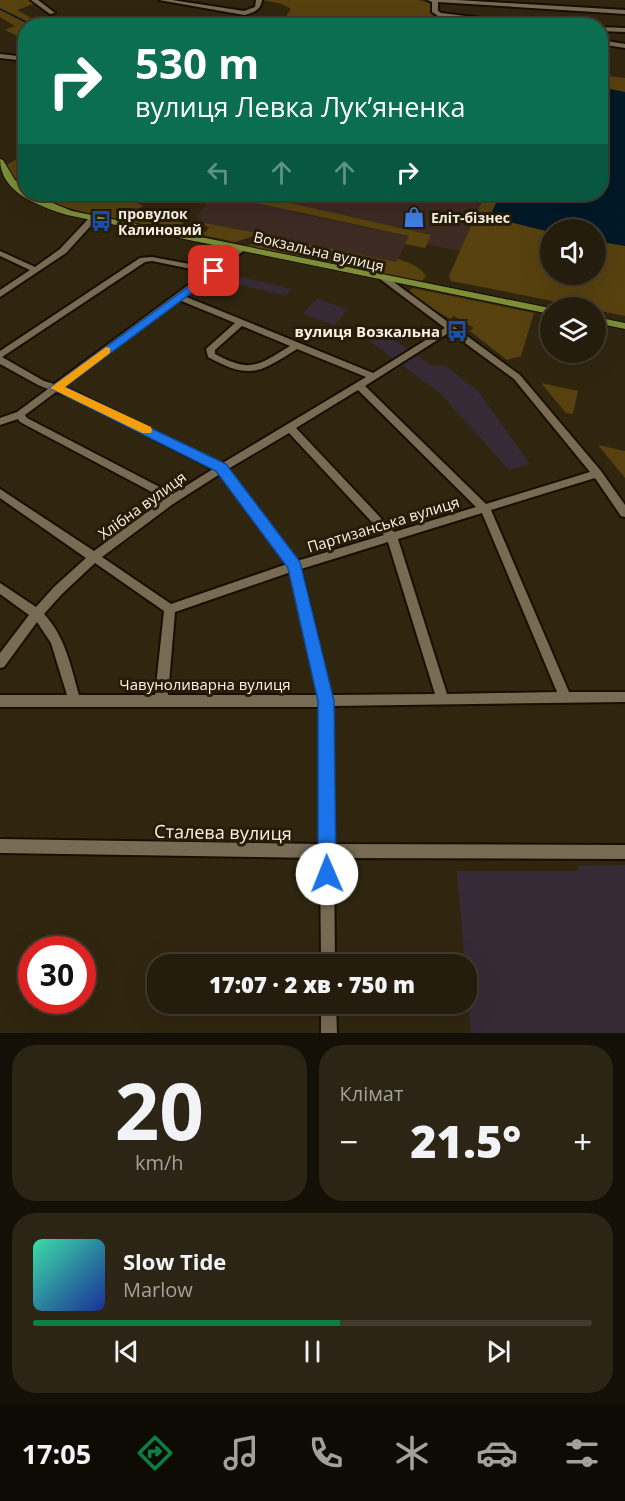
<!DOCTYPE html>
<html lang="uk">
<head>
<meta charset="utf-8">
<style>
  :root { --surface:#241c0c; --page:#2c2515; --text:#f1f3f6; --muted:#a3a19d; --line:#413a2d; --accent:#0b8043 }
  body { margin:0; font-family:"Open Sans",sans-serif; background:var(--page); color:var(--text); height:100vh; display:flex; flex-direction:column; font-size:22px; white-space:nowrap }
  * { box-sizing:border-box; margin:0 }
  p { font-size:20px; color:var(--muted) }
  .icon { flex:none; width:33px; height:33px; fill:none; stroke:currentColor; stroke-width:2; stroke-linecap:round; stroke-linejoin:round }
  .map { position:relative; height:1033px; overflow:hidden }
  .panel { display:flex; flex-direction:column; gap:12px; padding:12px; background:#140f07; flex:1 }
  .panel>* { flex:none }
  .top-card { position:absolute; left:18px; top:18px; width:590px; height:183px; border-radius:24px; box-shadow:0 6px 24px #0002,0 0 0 2px var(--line); background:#0b6e4f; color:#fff; overflow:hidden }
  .tools { position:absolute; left:540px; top:219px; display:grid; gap:12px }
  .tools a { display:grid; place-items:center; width:66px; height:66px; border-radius:50%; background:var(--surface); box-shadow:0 6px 24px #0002,0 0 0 2px var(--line); font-size:30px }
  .speed { position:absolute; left:18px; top:936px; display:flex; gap:12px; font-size:30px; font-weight:700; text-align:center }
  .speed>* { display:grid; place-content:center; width:78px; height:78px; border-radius:50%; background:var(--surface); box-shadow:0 6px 24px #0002,0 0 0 2px var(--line); line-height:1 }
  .speed .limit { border:9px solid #d22; background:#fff; color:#111 }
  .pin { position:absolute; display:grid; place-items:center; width:51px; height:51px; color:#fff; margin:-26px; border-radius:12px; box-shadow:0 3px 9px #0006 }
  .me { position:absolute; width:66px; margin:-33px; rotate:359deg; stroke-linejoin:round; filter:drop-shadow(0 0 4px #0008) }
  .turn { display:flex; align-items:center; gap:21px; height:126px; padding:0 18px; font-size:27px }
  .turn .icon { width:78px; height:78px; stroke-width:2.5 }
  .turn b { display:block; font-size:42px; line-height:51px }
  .lanes { display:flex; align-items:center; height:57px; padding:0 18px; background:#0003; justify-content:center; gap:30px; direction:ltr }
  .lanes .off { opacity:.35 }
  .big { font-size:45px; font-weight:800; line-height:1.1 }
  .panel .tile { flex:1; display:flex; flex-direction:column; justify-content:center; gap:9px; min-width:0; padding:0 21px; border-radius:24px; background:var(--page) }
  .panel .dial { align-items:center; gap:0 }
  .dial b { font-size:78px; line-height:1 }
  .song { display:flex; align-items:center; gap:18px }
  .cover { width:72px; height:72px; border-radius:9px; background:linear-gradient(135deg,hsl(160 70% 55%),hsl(230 70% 35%)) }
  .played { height:6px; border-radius:3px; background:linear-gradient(90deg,var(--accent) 55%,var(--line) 55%) }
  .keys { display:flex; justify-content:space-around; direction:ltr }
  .heat { display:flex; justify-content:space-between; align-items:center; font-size:33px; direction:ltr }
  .panel .tiles { flex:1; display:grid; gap:12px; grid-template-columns:1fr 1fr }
  .tile:last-child { grid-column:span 2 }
  .trip { position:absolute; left:147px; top:954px; width:330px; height:60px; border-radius:24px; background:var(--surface); box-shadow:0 6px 24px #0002,0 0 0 2px var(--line); font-weight:800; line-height:60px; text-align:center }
  .tabs { display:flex; height:96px; justify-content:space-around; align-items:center; background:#0e0b05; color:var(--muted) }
  .tabs .icon { width:42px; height:42px }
  .tabs .active { color:var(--accent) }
  .tabs b { font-size:27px; color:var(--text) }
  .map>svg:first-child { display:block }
  .commercial { fill:#3c2a23 }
  .industrial { fill:#372a37 }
  .green { fill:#57410f; fill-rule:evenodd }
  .water { fill:#001928 }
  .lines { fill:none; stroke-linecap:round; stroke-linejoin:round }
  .stream { stroke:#001928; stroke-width:1.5 }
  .minor-casing { stroke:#180e00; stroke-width:4 }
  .major-casing { stroke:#180e00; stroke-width:2 }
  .minor { fill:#776b54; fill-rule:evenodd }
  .major { fill:#7c8e37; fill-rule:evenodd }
  .route { fill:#1a73e8; stroke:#114b97; stroke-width:1.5 }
  .slow { fill:#f59e0b }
  .labels { text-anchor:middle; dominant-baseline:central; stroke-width:6; stroke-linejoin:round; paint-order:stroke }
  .far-poi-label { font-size:14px; font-weight:bold; fill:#f9f2e5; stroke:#261c07; text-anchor:start }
  .street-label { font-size:15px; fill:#f9f2e5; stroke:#261c07 }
  .poi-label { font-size:15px; font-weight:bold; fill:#f9f2e5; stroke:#261c07; text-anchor:end }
  .near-street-label { font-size:18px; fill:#f9f2e5; stroke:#261c07 }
</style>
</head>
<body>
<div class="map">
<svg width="625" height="1033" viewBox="0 0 625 1033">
  <rect width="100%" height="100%" fill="#302610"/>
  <g class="commercial">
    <polygon points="214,194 292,210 291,212 409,236 397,262 198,222 197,216"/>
    <polygon points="282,194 485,194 460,251 426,244 430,235 277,200"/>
  </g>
  <g class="industrial">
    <polygon points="234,275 291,289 286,296 229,282"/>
    <polygon points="317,299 348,309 334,325 303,314"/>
    <polygon points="382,332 431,365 446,366 478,391 530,464 509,470 441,394 368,340"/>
    <polygon points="625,865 625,1033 471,1033 457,871 579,871 578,866"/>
  </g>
  <g class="green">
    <polygon points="0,0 32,0 36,3 17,10 42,24 52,23 54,25 26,26 25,40 5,30 15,26 0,17"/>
    <path d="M262,0H418L433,3L432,12C441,22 458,17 467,25H290L291,21L284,19L291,9L282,4Z"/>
    <path d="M600,75L625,78V316L596,310V308L584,307L451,281L449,276L485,194H600ZM550,230H596V274H550Z"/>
    <polygon points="15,160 25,166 25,190 5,166"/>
    <polygon points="32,194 146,194 133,201 143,206 123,219 105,218 55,204"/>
    <polygon points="197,194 282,194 277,200 431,235 425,248 405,244 409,236 214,194 210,200 194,197"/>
    <polygon points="151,209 176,212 181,217 185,231 180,233 130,223"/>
    <polygon points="205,223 261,234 235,242 203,235 201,231 206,232 209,227 205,226"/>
    <path d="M271,236L396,262L398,259C408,262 421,267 426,276L423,280L417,282L246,246Z"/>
    <polygon points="412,288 534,313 521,356 507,360 470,331 474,328 454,316 450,319 410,295 408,293"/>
    <polygon points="541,383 578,391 573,414 566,413"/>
    <polygon points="598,445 625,451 625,478"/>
  </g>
  <polygon class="water" points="600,87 625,92 625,246 596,241 596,230 550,230 550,232 493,218 492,212 500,194 600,194"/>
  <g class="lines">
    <polyline class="stream" points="0,9 34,26"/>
    <defs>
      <g id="minor">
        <polygon points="31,0 38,0 55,13 50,14"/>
        <path d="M159,0H172L244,11L255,7L256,0H262C261,10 253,13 244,15Z"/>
        <polygon points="427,0 457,0 625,10 625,14 438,2 438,11 441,13 547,26 523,26 438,16 432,12 432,2"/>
        <polygon points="600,27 625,28 625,32 600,31"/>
        <polygon points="600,40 625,44 625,48 600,44"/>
        <polygon points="0,54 26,57 26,61 0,58"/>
        <polygon points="90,217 97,219 66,253 0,297 0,290 30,270 0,256 0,251 35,267 60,249"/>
        <path d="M239,247H245L246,249L184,296L373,373L445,328L380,279L381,277H387L520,375L601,471L625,505V517L621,516L595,478L491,510L569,692H625V702L332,706L334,844L625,845V859L334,858L335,964H321L320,858L0,853V839L320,844V707H0V695H67L51,643L37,622L4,667L0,668V653L29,615L0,594V583L36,607L54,587L86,558L0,498V489L94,551L165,499L20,422L18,419L0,425V418L17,412L48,389L38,385L0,364V351L140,258L152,257L211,268ZM152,261L206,272L54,384L44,381L2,357L145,262ZM179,300L235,323L206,349L208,357C250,380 259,373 297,349L366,377L221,464L73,391L62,387ZM242,326L290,346C257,366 251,373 215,354V350ZM450,332L514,379L590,472L486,504L365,386ZM358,390L476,507L394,532L296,428ZM56,392L67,395L213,469L173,494L27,418L25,415ZM289,433L384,535L297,561L228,469ZM220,474L287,564L171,604L102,557L173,504ZM482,513L557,692L447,694L398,539ZM388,542L435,694L331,695L301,569ZM95,563L164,611L155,695H79C71,667 65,636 44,614L62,594ZM291,572L319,695H168L175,612Z"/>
        <polygon points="321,1004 336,1004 337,1033 321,1033"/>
      </g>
      <g id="major">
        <path d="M0,159L3,160L15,180L26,189V194H31L72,211L550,308V314L67,215C39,206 0,193 0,159Z"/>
        <polygon points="596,317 625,323 625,329 596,323"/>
      </g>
    </defs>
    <use href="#minor" class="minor-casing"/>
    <use href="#major" class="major-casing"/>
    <use href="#minor" class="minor"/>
    <use href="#major" class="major"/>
  </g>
  <polygon class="route" points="214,268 218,269 218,273 65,387 226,464 300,562 334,701 336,874 333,880 327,883 320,880 318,874 318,701 288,568 216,471 50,388"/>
  <polygon class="slow" points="106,347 110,348 110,353 65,387 151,427 152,430 151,433 142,433 50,388"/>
  <defs>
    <symbol id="shop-bare" viewBox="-9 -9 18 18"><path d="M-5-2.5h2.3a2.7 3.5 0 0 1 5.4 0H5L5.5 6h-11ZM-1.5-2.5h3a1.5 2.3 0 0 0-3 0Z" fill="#3f7fe0" stroke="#261c07" stroke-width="2.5" paint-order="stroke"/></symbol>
    <symbol id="bus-bare" viewBox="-9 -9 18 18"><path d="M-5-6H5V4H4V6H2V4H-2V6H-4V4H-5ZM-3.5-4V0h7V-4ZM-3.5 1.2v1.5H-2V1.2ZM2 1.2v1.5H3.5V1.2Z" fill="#1a4fb4" stroke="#261c07" stroke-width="2.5" paint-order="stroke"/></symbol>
  </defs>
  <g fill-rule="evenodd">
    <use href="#shop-bare" x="399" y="202" width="30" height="30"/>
    <use href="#bus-bare" x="86" y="206" width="30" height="30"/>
    <use href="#bus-bare" x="442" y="316" width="30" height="30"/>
  </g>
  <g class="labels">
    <g class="far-poi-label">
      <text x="118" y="213">провулок<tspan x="118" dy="16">Калиновий</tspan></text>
      <text x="431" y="217">Еліт-бізнес</text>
    </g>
    <g class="street-label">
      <text transform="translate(319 251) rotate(13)">Вокзальна вулиця</text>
      <text transform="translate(142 505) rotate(-36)">Хлібна вулиця</text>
      <text transform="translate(383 524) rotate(-17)">Партизанська вулиця</text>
      <text x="205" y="684">Чавуноливарна вулиця</text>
    </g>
    <g class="poi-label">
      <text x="440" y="331">вулиця Возкальна</text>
    </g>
    <g class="near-street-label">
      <text transform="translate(223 832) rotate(1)">Сталева вулиця</text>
    </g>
  </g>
</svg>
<div class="tools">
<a><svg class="icon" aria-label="sound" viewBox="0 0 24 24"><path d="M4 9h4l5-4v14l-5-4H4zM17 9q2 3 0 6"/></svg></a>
<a><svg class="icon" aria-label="layers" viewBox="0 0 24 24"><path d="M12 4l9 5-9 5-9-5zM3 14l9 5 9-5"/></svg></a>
</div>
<div class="speed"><div class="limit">30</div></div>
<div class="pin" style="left:214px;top:271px;background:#d93025"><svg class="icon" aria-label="arrive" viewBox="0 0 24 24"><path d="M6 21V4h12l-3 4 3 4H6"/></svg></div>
<svg class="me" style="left:327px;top:874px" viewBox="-20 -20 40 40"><circle r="19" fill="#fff"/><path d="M0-13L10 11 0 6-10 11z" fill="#1a73e8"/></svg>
<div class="trip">17:07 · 2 хв · 750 m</div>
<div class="top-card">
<div class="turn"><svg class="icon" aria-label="right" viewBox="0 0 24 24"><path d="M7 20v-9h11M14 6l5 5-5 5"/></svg><div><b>530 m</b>вулиця Левка Лукʼяненка</div></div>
<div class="lanes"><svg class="icon off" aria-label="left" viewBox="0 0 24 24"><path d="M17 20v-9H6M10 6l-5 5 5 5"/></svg><svg class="icon off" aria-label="ahead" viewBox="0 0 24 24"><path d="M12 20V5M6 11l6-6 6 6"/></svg><svg class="icon off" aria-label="ahead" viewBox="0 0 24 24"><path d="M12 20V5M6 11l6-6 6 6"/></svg><svg class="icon" aria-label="right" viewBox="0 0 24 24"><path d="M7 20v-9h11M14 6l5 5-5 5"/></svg></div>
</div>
</div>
<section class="panel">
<div class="tiles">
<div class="tile dial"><b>20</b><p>km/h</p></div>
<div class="tile"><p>Клімат</p>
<div class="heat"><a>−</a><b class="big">21.5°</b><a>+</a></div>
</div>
<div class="tile">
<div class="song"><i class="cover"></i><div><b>Slow Tide</b><p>Marlow</p></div></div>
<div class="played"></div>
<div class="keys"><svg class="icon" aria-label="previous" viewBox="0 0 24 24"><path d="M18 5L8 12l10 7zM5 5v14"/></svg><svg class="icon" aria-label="pause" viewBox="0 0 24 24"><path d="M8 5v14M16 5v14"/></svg><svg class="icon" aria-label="next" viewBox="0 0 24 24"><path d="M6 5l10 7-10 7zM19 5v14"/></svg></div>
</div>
</div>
</section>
<nav class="tabs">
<b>17:05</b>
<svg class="icon active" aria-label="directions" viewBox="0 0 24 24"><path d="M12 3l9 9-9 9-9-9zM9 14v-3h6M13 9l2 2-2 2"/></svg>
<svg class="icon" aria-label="music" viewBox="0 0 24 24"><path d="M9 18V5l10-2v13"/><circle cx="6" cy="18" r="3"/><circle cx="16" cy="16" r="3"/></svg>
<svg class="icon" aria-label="phone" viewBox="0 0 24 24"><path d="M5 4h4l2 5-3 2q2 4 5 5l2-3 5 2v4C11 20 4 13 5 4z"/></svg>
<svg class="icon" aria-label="climate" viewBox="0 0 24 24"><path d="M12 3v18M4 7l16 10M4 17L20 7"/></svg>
<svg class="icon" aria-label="car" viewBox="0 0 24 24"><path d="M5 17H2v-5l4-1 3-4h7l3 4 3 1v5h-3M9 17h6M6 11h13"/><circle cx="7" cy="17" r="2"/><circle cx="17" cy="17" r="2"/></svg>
<svg class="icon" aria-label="filters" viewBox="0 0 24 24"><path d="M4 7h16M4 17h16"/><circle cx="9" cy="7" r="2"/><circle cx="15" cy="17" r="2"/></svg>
</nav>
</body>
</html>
